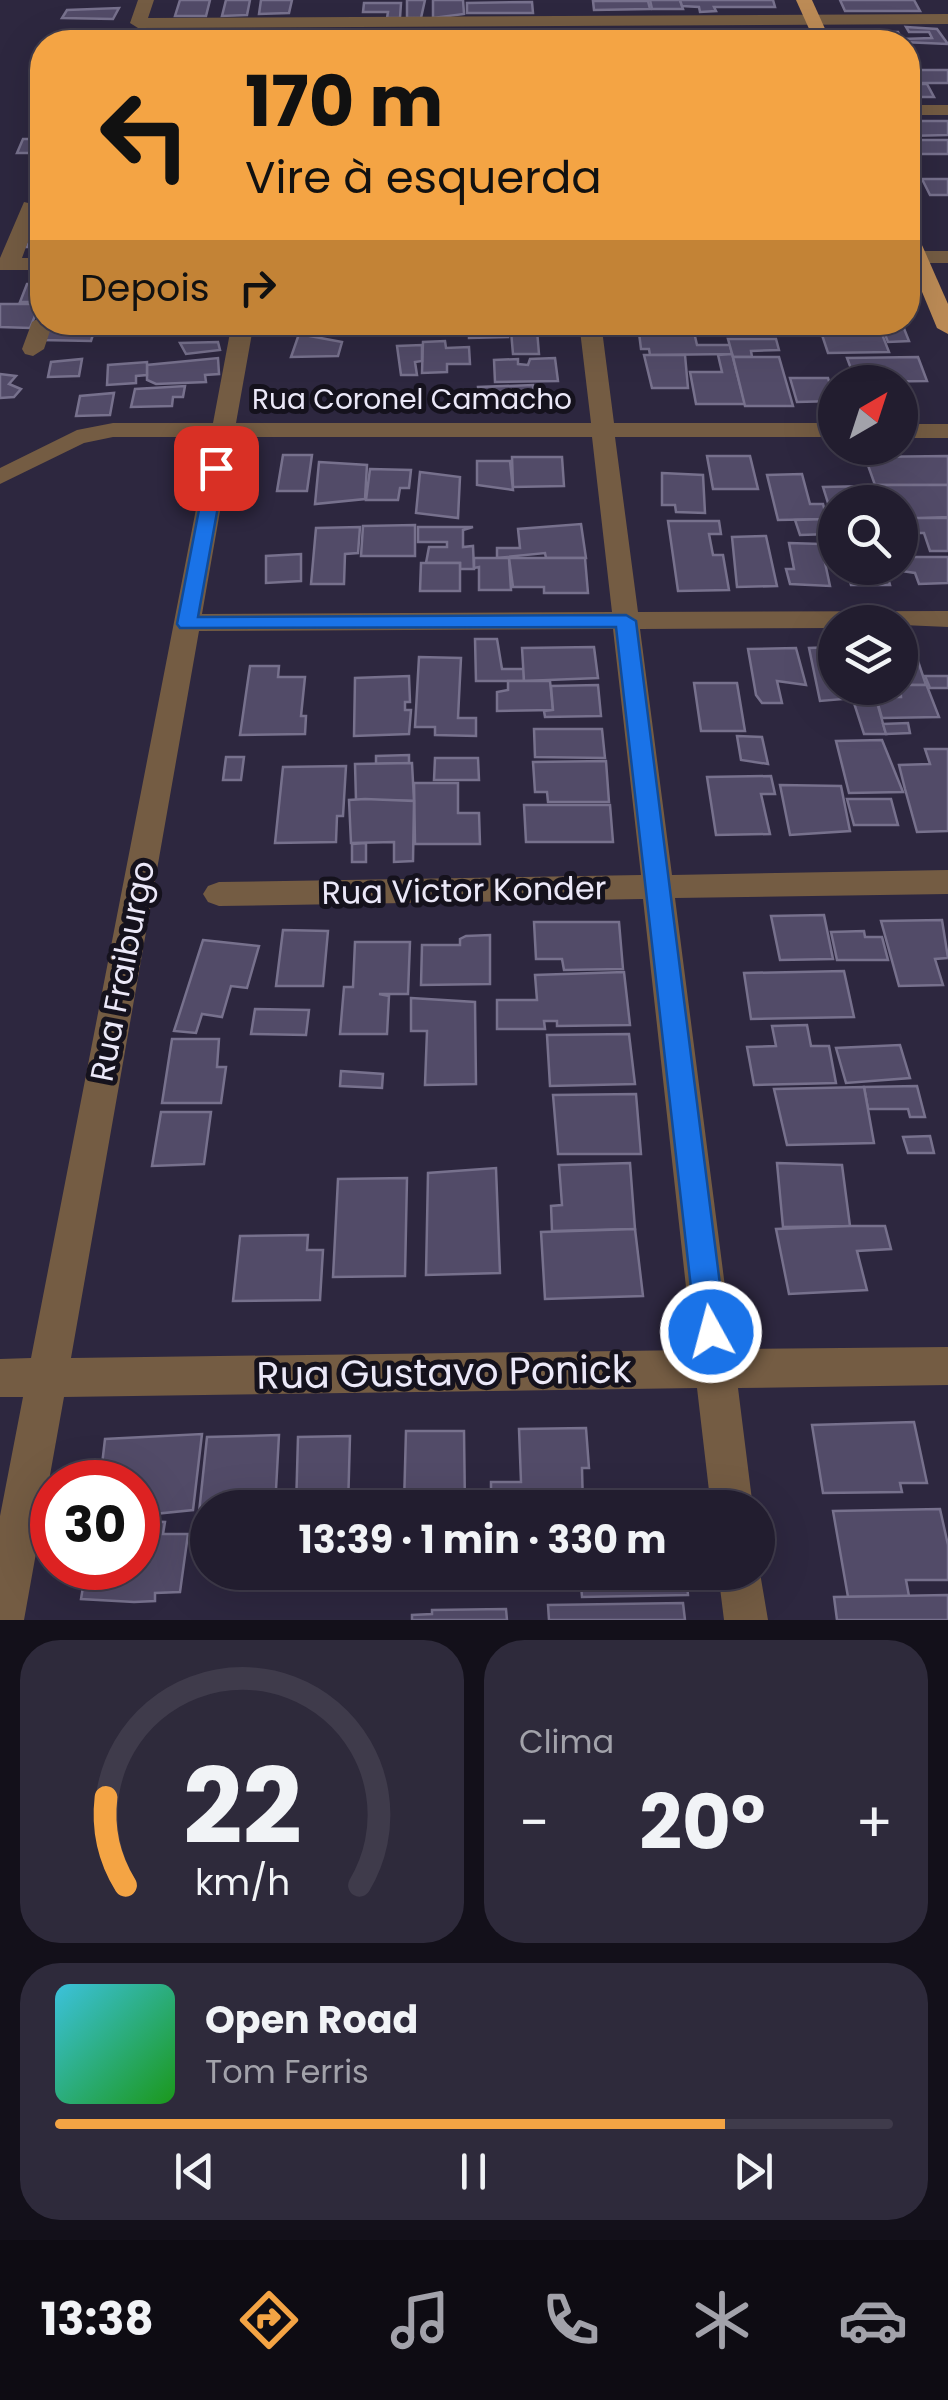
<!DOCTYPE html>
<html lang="pt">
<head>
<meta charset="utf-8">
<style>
  :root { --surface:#221d2f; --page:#2e2a3b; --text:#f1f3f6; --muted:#a2a2aa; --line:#3f3b4b; --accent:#f4a444 }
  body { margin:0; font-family:Poppins,sans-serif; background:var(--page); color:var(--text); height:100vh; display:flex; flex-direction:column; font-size:38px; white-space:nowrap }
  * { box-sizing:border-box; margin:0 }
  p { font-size:32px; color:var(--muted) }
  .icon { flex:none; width:55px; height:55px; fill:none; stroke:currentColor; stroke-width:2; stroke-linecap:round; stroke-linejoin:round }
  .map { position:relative; height:1620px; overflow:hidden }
  .sheet { display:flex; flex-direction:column; gap:20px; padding:20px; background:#13101a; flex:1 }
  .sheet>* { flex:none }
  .banner { position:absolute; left:30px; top:30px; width:890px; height:305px; border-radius:40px; box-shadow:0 10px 40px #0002,0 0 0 2px var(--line); background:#f4a444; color:#111; overflow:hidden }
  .needle { width:65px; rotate:39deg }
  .controls { position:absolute; left:818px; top:365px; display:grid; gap:20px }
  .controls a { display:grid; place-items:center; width:100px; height:100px; border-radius:50%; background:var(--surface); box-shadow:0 10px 40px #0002,0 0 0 2px var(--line); font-size:50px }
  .speed { position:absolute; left:30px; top:1460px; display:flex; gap:20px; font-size:50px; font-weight:700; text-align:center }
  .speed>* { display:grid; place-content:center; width:130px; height:130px; border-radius:50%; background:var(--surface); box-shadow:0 10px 40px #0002,0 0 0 2px var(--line); line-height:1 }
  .speed .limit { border:15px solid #d22; background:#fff; color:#111 }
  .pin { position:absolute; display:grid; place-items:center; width:85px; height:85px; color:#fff; margin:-42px; border-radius:20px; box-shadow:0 5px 15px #0006 }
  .me { position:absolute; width:110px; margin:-55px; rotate:353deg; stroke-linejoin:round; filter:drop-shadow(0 0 8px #0008) }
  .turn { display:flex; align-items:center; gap:35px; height:210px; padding:0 50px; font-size:45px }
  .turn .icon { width:130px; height:130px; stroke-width:2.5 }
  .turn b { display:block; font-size:70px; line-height:85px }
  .then { display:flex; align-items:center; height:95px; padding:0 50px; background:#0003; gap:20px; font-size:38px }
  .big { font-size:75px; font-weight:700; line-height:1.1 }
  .sheet .widget { flex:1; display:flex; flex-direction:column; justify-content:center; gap:15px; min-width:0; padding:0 35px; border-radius:40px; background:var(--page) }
  .sheet .dial { align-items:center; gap:0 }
  .dial svg { height:260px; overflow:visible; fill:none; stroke:var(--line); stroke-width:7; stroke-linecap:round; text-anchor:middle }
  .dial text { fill:var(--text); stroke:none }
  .song { display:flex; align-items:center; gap:30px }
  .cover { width:120px; height:120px; border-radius:15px; background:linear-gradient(135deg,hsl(190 70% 55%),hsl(120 70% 35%)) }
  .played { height:10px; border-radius:5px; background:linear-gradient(90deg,var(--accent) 80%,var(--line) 80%) }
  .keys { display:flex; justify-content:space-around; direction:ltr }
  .heat { display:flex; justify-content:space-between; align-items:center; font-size:55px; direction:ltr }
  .sheet .tiles { flex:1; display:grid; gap:20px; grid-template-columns:1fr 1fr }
  .widget:last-child { grid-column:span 2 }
  .trip { position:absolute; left:190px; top:1490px; width:585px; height:100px; border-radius:50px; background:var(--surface); box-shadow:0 10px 40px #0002,0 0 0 2px var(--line); font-weight:700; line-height:100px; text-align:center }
  .menu { display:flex; height:160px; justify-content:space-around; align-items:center; background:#0e0c13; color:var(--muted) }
  .menu .icon { width:70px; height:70px }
  .menu .selected { color:var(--accent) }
  .menu b { font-size:45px; color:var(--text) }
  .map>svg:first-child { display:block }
  .building { fill:#524b68; stroke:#77718d; stroke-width:2.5 }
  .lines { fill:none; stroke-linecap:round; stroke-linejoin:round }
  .minor { fill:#745c43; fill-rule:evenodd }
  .major { fill:#bc8b56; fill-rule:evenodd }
  .route { fill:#1a73e8; stroke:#114b97; stroke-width:2.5 }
  .labels { text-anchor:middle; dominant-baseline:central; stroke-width:10; stroke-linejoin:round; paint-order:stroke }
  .far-street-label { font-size:28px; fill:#ebe8f8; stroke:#15121d }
  .street-label { font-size:32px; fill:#ebe8f8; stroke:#15121d }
  .near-street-label { font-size:38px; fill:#ebe8f8; stroke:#15121d }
</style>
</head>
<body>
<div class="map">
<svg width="948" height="1620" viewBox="0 0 948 1620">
  <rect width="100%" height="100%" fill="#2d273f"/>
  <g class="building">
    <polygon points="180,0 210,0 206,16 175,16"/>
    <polygon points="226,0 250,0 247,15 222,16"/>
    <polygon points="261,0 292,0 289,13 259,14"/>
    <polygon points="407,0 425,0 421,18 407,18"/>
    <polygon points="433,0 463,0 464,14 433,18"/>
    <polygon points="650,0 680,0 683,9 652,9"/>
    <polygon points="680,0 773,0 775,7 714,7 716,11 700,12 699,7 682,6"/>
    <polygon points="840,0 914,0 920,11 845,11"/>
    <polygon points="593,1 648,1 650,9 594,10"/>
    <polygon points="532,2 533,13 467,13 467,3"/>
    <polygon points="364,3 401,3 400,18 387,18 388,12 363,12"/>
    <polygon points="119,8 113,19 62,18 67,10"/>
    <polygon points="906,27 937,29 948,44 903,42 898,33 902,39 932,38 929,32 909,32"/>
    <polygon points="535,31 542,42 473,42 471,37"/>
    <polygon points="620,32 649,32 651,42 620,42"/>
    <polygon points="785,32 789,42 739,42 736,33"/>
    <polygon points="853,32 898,32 903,42 858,42"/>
    <polygon points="590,33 617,33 619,42 591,42"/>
    <polygon points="353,35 392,35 392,42 352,42"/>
    <rect x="908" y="70" width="40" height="13"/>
    <polygon points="908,84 927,84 934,97 908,97"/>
    <polygon points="908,121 948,121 948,135 908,136"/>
    <polygon points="23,139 42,139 42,153 17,153"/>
    <polygon points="908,140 948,140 948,154 909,154"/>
    <polygon points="922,179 948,179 948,195 930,195"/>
    <polygon points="36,223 42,223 42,247 27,247 34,229 27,229"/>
    <polygon points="27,284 42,284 40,302 20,302"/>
    <polygon points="0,304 35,304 39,306 30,328 0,327"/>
    <polygon points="49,322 97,322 91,341 42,340"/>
    <polygon points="638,325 676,325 677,332 694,332 697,345 730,345 732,354 650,355 649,349 641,349"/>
    <polygon points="903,326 909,341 888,342 882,327"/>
    <polygon points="469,328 507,328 508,337 469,338"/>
    <polygon points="537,330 539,354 513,354 511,331"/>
    <polygon points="865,331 882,334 889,352 828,353 821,332"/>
    <polygon points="299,334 342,342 338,356 291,357"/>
    <polygon points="728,339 776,339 779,350 751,351 752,357 733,357"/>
    <polygon points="445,341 446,348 469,347 470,364 447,364 447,372 422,373 423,342"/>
    <polygon points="218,342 220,350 186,354 180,343"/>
    <polygon points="422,345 422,361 415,362 417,375 401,375 397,346"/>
    <polygon points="732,354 745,404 696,404 690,372 722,372 718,355"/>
    <polygon points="644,355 685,355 688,388 652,388"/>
    <polygon points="733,357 779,357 793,406 745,406"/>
    <polygon points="918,357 927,381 856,382 847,358"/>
    <polygon points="218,358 219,374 205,375 206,382 156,384 147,380 147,365"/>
    <polygon points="555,358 558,381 495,382 494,360 518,359 518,364 528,365 530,359"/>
    <polygon points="82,359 79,376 48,377 51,362"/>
    <polygon points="147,362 147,375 136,376 136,383 107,385 108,365"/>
    <polygon points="0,374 16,376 9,384 21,389 14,397 0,398"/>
    <polygon points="790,378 828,378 835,401 797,402"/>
    <polygon points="533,385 534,410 487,410 487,395 479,395 478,387"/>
    <polygon points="185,386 183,397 173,397 172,406 131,407 135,389"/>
    <polygon points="114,393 110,415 76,416 80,396"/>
    <polygon points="283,455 312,455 307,491 277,491"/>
    <polygon points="707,456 750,456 758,489 713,489"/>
    <polygon points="948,456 948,485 875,485 865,457"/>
    <polygon points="512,457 562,457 564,486 513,487"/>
    <polygon points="477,461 510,461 513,490 477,485"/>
    <polygon points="319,462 367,465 365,499 315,504"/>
    <polygon points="370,469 411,470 409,488 400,488 398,500 366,500"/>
    <polygon points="420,472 460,477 458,518 416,513"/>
    <polygon points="662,473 703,475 705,513 676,512 675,505 662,505"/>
    <polygon points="802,474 810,504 823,504 827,519 778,520 767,475"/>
    <polygon points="871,485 948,485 948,517 900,519 900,502 878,502"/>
    <polygon points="869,486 875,502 835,502 833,519 823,487"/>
    <polygon points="917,518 948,518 948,551 930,551 924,533 906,533 901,519"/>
    <polygon points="827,519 831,534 800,535 795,520"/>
    <polygon points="668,521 719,521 721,534 709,534 713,555 723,555 729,590 678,591"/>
    <polygon points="581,524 586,558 546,558 545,553 497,558 497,548 520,548 518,529"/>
    <polygon points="415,525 415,556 361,556 363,526"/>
    <polygon points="360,527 358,553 345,554 344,584 311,584 316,528"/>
    <polygon points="418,527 473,527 463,530 463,547 473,546 474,569 460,569 460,563 426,563 429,547 447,547 447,542 418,542"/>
    <polygon points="766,536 777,586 737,587 732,537"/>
    <polygon points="789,543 821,544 830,586 790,584 786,569 794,569"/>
    <polygon points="301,554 301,581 266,583 266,556"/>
    <polygon points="900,557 948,557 948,583 919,584 915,573 901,571"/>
    <polygon points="474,558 509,558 511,590 479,590 479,567 474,568"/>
    <polygon points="509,558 585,558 588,593 544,593 544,587 513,587"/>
    <polygon points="421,563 460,563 460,591 420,591"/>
    <polygon points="846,568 885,568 890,585 851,585"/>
    <polygon points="475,639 497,639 502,669 524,669 524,681 476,681"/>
    <polygon points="900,646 913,646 926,685 900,685"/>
    <polygon points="594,647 598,678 524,681 522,648"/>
    <polygon points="835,647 835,688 854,688 855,692 842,692 844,699 820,701 809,648"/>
    <polygon points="796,648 806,685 777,681 782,703 762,703 756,695 748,649"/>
    <polygon points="419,657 461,658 458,718 476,718 476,736 435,735 435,727 415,727"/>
    <polygon points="250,666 279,666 278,677 305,677 301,716 306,716 305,734 240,735"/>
    <polygon points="409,676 410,702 405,702 405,710 411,710 409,734 354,736 355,678"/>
    <polygon points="925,676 948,676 948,688 930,688"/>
    <polygon points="508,681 550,681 553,710 497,711 497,692 508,690"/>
    <polygon points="925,681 939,717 882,718 876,697 901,697 900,685 926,685"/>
    <polygon points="694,683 737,683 745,731 701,731"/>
    <polygon points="598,685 601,716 545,717 544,711 553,710 551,686"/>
    <polygon points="876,699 886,734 864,734 853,700"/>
    <polygon points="908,723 910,733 886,734 883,724"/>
    <polygon points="534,729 602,729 605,758 535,757"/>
    <polygon points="737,736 762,737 768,764 741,760"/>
    <polygon points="882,740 903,792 849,793 836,741"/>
    <polygon points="925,749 948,749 948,831 917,832 905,789 899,765 930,764"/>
    <polygon points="409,755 409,763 376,764 376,756"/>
    <polygon points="226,757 244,757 241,780 223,780"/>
    <polygon points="435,758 478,758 479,780 434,780"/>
    <polygon points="606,761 609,802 548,802 547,792 535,792 533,762"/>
    <polygon points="412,763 414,801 356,800 355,764"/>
    <polygon points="346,766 343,816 337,816 336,842 275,843 283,767"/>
    <polygon points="771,776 775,794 761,794 770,834 716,835 707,777"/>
    <polygon points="414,783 458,783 458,813 479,813 480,844 415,844"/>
    <polygon points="780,785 841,786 850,831 790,835"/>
    <polygon points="365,799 414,801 413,861 394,862 394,842 351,843 349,800"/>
    <polygon points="847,799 891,799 898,825 854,825"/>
    <polygon points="524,805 610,805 613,842 526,842"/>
    <polygon points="366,843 366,862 352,862 352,844"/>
    <polygon points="824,915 833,959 780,960 771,916"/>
    <polygon points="942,920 948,958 935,959 943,985 899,986 881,921"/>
    <polygon points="534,922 619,922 623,969 564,970 562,959 536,959"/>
    <polygon points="283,930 328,931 323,986 276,986"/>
    <polygon points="864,931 865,937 882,937 888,960 837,960 831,932"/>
    <polygon points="490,935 490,984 421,985 422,945 460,945 460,939 466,936"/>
    <polygon points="203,940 259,946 247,988 231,986 222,1017 202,1014 196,1033 174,1031"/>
    <polygon points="355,942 410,942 408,994 379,994 389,996 387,1034 340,1034 344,987 353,987"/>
    <polygon points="844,971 854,1017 751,1019 744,973"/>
    <polygon points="624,972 630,1025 557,1026 557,1021 544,1021 545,1029 497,1029 497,1000 537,1000 535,975"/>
    <polygon points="411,998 475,1002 476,1084 425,1085 427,1031 411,1031"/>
    <polygon points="255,1009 309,1010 306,1035 251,1034"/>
    <polygon points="807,1025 811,1046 829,1046 836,1083 754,1085 747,1047 776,1046 772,1026"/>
    <polygon points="629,1034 635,1084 550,1086 547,1035"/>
    <polygon points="172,1039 219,1039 217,1067 226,1067 221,1103 162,1103"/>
    <polygon points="900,1045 910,1078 846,1083 836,1048"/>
    <polygon points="341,1071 383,1074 382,1088 340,1086"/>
    <polygon points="917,1086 925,1117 910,1117 908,1109 868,1109 864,1087"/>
    <polygon points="864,1087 874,1143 787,1145 774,1089"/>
    <polygon points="636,1094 641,1154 558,1154 553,1095"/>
    <polygon points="161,1112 211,1112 204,1164 152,1166"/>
    <polygon points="930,1136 934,1153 908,1153 903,1137"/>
    <polygon points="630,1163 635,1229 552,1231 551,1206 562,1205 559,1165"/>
    <polygon points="777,1163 842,1165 850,1226 783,1227"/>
    <polygon points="496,1168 500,1273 426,1275 428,1173"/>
    <polygon points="407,1178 405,1276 333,1277 338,1179"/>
    <polygon points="850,1226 885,1226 891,1249 857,1251 867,1290 789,1294 776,1229"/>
    <polygon points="635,1229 643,1296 545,1299 541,1232"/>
    <polygon points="308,1235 307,1250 323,1250 320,1300 233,1301 240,1236"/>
    <polygon points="914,1422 927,1483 900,1483 902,1492 823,1493 812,1425"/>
    <polygon points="586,1428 589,1468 582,1468 583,1508 491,1508 491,1482 521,1482 519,1429"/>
    <polygon points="406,1431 464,1431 465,1508 404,1504"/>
    <polygon points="202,1434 193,1510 144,1515 146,1498 138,1499 138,1482 100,1482 105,1439"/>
    <polygon points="279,1435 275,1508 208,1508 208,1522 198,1522 207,1437"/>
    <polygon points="350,1436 348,1508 296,1508 298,1437"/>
    <polygon points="940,1509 948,1545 948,1580 906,1580 909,1596 848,1597 833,1511"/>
    <polygon points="138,1521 165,1522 163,1534 188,1534 180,1592 155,1593 155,1601 134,1602 81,1599 86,1568 138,1568"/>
    <polygon points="580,1572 686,1572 688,1595 582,1597"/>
    <polygon points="948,1595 948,1620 837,1620 834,1597"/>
    <polygon points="683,1603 685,1620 549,1620 548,1605"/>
    <polygon points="506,1609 507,1620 412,1620 412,1615 432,1614 432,1610"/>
  </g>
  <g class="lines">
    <g class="minor">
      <polygon points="138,0 154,0 148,18 948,14 948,24 138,28 130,23"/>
      <rect x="908" y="105" width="40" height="10"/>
      <polygon points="24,202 41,206 22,258 42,258 42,270 0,270 0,258"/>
      <rect x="908" y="251" width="40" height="12"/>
      <polygon points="42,316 42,322 53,322 44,349 33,356 25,354 22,349 32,322"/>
      <path d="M232,322H254L236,423H591L579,322H601L614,423H835V437H615L638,612L948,611V627L835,622V628L640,629L672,875L948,870V894L675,898L733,1349L948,1347V1385L738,1388L753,1508H711L697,1388L64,1397L24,1620H0V1516L23,1397H0V1359L31,1358L210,437H113L84,443L0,484V468L77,430L113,423H213ZM233,437H592L612,612L202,614ZM613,629L641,875L219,882L208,886L203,894L208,902L219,906L643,899L693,1350L71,1358L199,631Z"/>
      <rect x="900" y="424" width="48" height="14"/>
      <polygon points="758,1561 768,1620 724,1620 718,1572 758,1572"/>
    </g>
    <g class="major">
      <polygon points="796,0 812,0 831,42 815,42"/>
      <polygon points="908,230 918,236 948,304 948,334 937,328 908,258"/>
    </g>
  </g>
  <polygon class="route" points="216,462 225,468 198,617 626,615 636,621 726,1332 722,1342 711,1346 700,1342 696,1332 616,627 180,628 177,624 207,468"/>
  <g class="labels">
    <g class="far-street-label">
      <text x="412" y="399">Rua Coronel Camacho</text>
    </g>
    <g class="street-label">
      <text transform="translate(464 890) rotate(-1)">Rua Victor Konder</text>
      <text transform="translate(122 971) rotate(-79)">Rua Fraiburgo</text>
    </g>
    <g class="near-street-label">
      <text transform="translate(444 1372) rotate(-1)">Rua Gustavo Ponick</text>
    </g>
  </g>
</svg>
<div class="controls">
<a><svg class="needle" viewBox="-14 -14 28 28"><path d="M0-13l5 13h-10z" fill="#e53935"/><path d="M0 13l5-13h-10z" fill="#a2a2aa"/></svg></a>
<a><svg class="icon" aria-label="search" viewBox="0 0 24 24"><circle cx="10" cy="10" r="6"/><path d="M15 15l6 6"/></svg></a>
<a><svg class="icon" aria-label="layers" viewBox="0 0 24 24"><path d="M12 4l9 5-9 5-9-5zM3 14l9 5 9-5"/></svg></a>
</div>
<div class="speed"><div class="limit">30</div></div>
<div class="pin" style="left:216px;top:468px;background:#d93025"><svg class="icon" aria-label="arrive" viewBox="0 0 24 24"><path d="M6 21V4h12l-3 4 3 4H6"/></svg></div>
<svg class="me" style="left:711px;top:1332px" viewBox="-20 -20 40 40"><circle r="17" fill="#1a73e8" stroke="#fff" stroke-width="3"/><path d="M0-11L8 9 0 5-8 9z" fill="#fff"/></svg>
<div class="trip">13:39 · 1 min · 330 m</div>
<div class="banner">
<div class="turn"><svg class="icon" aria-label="left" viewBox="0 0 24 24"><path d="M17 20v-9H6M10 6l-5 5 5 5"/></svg><div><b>170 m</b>Vire à esquerda</div></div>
<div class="then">Depois<svg class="icon" aria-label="right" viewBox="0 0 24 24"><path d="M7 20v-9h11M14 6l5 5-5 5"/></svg></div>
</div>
</div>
<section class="sheet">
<div class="tiles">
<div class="widget dial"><svg viewBox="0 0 100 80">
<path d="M14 69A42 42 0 1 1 86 69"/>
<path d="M14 69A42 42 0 0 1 8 42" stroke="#f4a444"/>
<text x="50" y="56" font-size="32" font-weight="700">22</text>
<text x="50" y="72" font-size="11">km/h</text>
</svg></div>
<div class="widget"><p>Clima</p>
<div class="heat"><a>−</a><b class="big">20°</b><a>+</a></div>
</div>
<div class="widget">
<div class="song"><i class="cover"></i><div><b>Open Road</b><p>Tom Ferris</p></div></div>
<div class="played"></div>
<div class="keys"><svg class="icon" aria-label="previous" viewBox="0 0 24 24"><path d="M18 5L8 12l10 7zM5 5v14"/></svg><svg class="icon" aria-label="pause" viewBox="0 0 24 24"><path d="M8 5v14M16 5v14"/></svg><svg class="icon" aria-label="next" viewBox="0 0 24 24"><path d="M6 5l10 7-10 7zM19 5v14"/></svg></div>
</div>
</div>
</section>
<nav class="menu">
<b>13:38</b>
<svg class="icon selected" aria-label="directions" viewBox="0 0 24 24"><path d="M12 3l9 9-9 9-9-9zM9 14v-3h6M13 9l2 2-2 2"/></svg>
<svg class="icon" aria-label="music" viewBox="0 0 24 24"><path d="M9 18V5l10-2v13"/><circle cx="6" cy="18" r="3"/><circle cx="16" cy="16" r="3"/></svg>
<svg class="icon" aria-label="phone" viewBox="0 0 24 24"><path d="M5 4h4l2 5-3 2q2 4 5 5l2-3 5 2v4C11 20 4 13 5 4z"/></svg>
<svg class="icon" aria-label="climate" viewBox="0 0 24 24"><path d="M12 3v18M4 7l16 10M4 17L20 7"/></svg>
<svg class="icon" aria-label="car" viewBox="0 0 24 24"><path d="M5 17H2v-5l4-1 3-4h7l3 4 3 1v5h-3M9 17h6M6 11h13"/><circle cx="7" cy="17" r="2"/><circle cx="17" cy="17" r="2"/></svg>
</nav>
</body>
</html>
